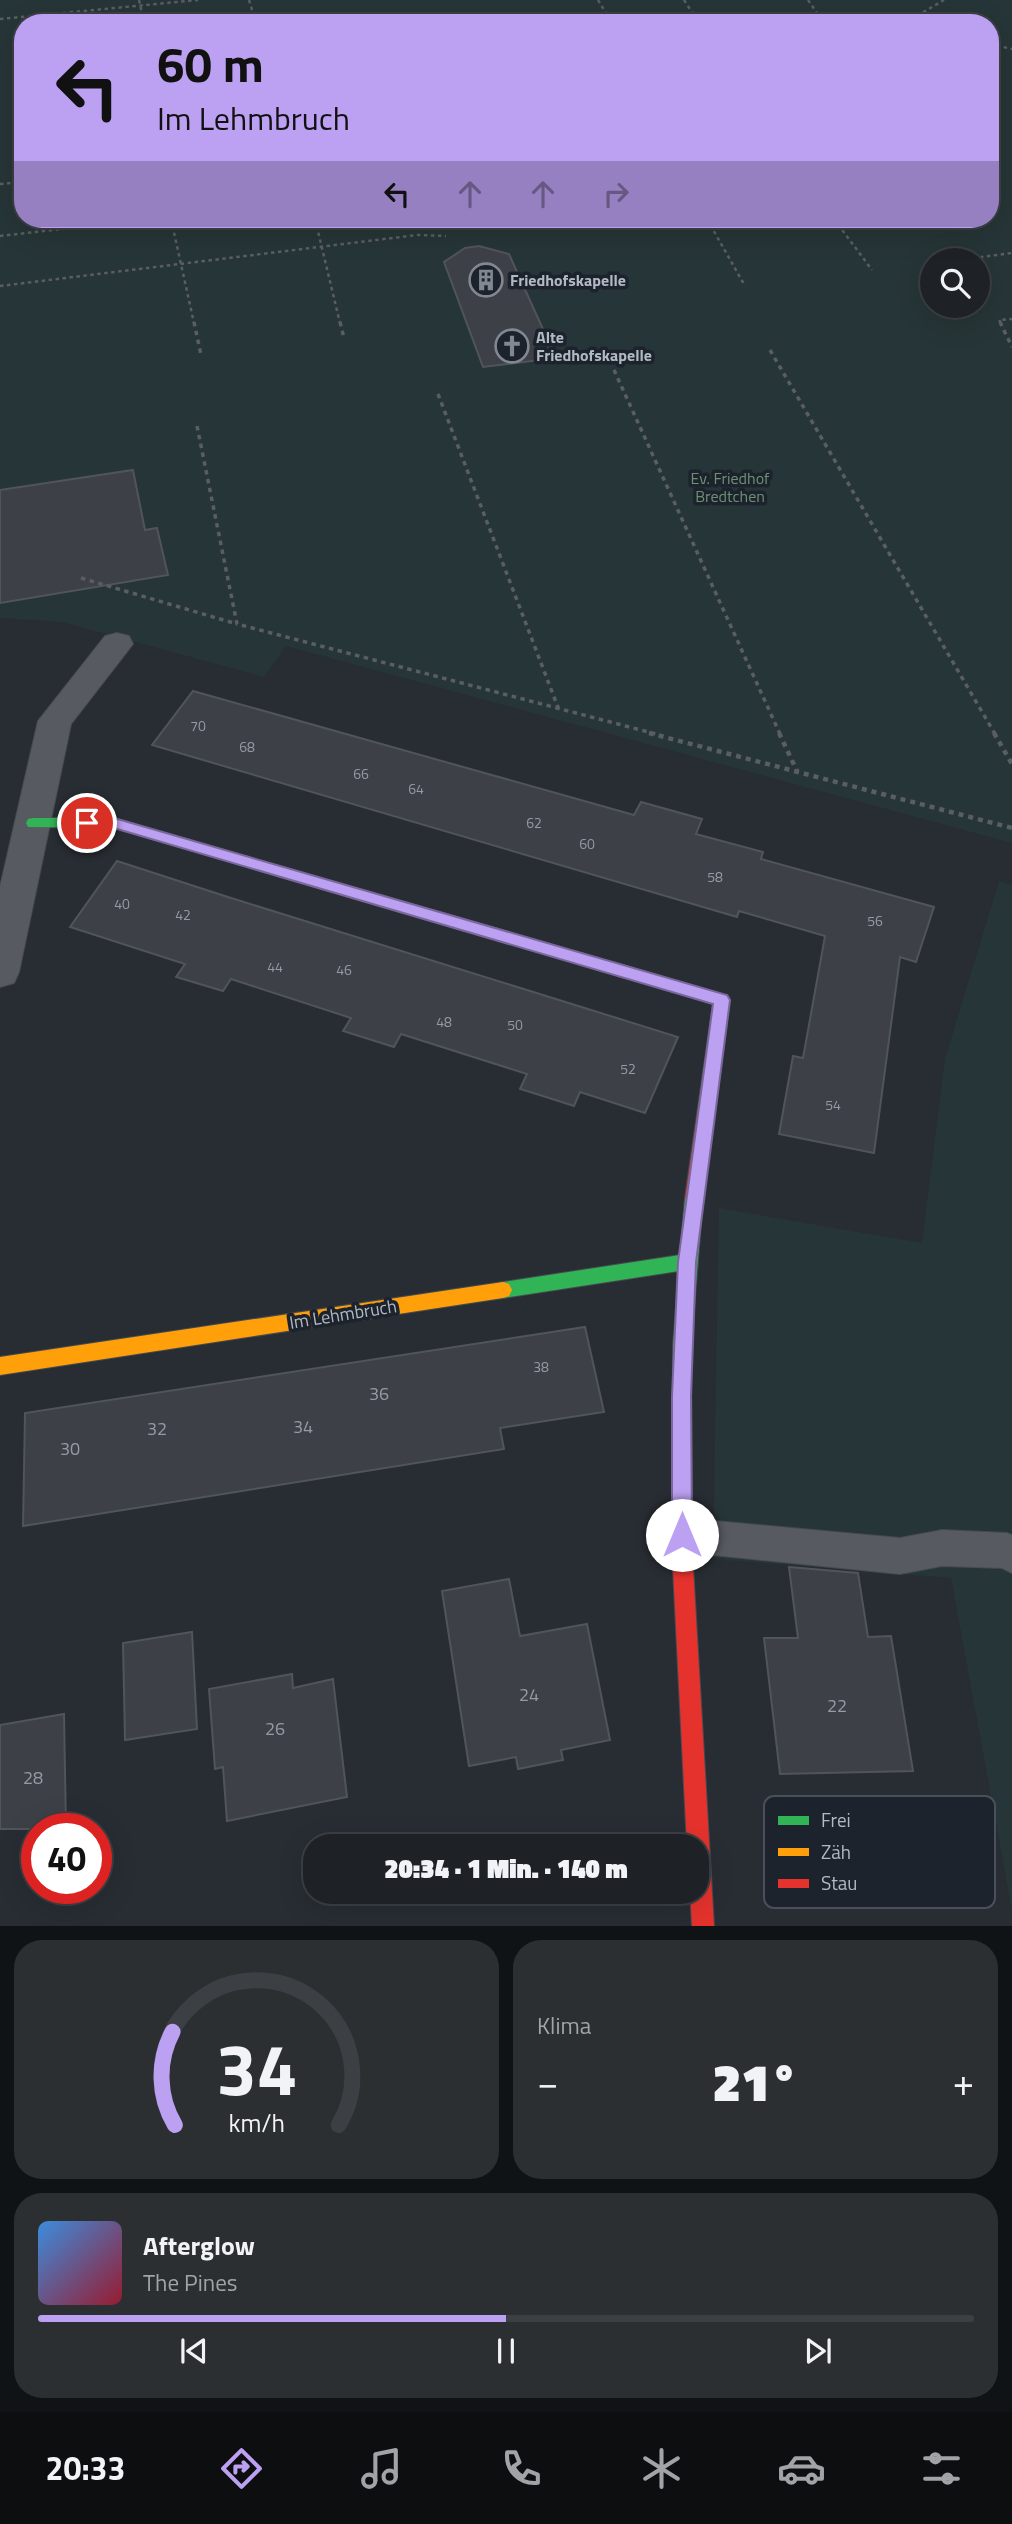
<!DOCTYPE html>
<html lang="de">
<head>
<meta charset="utf-8">
<style>
  :root { --surface:#1e2226; --page:#2b2f32; --text:#f1f3f6; --muted:#a1a4a7; --line:#3c3f43; --accent:#bca0f2 }
  body { margin:0; font-family:"Titillium Web",sans-serif; background:var(--page); color:var(--text); height:100vh; display:flex; flex-direction:column; font-size:26px; white-space:nowrap }
  * { box-sizing:border-box; margin:0 }
  p { font-size:23px; color:var(--muted) }
  .icon { flex:none; width:38px; height:38px; fill:none; stroke:currentColor; stroke-width:2; stroke-linecap:round; stroke-linejoin:round }
  .map { position:relative; height:1926px; overflow:hidden }
  .details { display:flex; flex-direction:column; gap:14px; padding:14px; background:#101315; flex:1 }
  .details>* { flex:none }
  .hud { position:absolute; left:14px; top:14px; width:985px; height:214px; border-radius:28px; box-shadow:0 7px 28px #0002,0 0 0 2px var(--line); background:#bca0f2; color:#111; overflow:hidden }
  .fabs { position:absolute; left:920px; top:248px; display:grid; gap:14px }
  .fabs a { display:grid; place-items:center; width:70px; height:70px; border-radius:50%; background:var(--surface); box-shadow:0 7px 28px #0002,0 0 0 2px var(--line); font-size:35px }
  .speed { position:absolute; left:21px; top:1813px; display:flex; gap:14px; font-size:35px; font-weight:700; text-align:center }
  .speed>* { display:grid; place-content:center; width:91px; height:91px; border-radius:50%; background:var(--surface); box-shadow:0 7px 28px #0002,0 0 0 2px var(--line); line-height:1 }
  .speed .limit { border:10px solid #d22; background:#fff; color:#111 }
  .pin { position:absolute; display:grid; place-items:center; width:60px; height:60px; color:#fff; margin:-30px; border:4px solid #fff; border-radius:50%; box-shadow:0 2px 7px #0007 }
  .me { position:absolute; width:77px; margin:-38px; rotate:0deg; stroke-linejoin:round; filter:drop-shadow(0 0 5px #0008) }
  .turn { display:flex; align-items:center; gap:24px; height:147px; padding:0 28px; font-size:32px }
  .turn .icon { width:91px; height:91px; stroke-width:2.5 }
  .turn b { display:block; font-size:49px; line-height:60px }
  .lanes { display:flex; align-items:center; height:66px; padding:0 28px; background:#0003; justify-content:center; gap:35px; direction:ltr }
  .lanes .off { opacity:.35 }
  .big { font-size:52px; font-weight:800; line-height:1.1 }
  .details .widget { flex:1; display:flex; flex-direction:column; justify-content:center; gap:10px; min-width:0; padding:0 24px; border-radius:28px; background:var(--page) }
  .details .dial { align-items:center; gap:0 }
  .dial svg { height:182px; overflow:visible; fill:none; stroke:var(--line); stroke-width:7; stroke-linecap:round; text-anchor:middle }
  .dial text { fill:var(--text); stroke:none }
  .song { display:flex; align-items:center; gap:21px }
  .cover { width:84px; height:84px; border-radius:10px; background:linear-gradient(135deg,hsl(210 70% 55%),hsl(350 70% 35%)) }
  .played { height:7px; border-radius:4px; background:linear-gradient(90deg,var(--accent) 50%,var(--line) 50%) }
  .keys { display:flex; justify-content:space-around; direction:ltr }
  .heat { display:flex; justify-content:space-between; align-items:center; font-size:38px; direction:ltr }
  .details .tiles { flex:1; display:grid; gap:14px; grid-template-columns:1fr 1fr }
  .widget:last-child { grid-column:span 2 }
  .trip { position:absolute; left:303px; top:1834px; width:406px; height:70px; border-radius:28px; background:var(--surface); box-shadow:0 7px 28px #0002,0 0 0 2px var(--line); font-weight:800; line-height:70px; text-align:center }
  .tabs { display:flex; height:112px; justify-content:space-around; align-items:center; background:#0c0e0f; color:var(--muted) }
  .tabs .icon { width:49px; height:49px }
  .tabs .selected { color:var(--accent) }
  .tabs b { font-size:32px; color:var(--text) }
  .map>svg:first-child { display:block }
  .green { fill:#263537; fill-rule:evenodd }
  .building { fill:#3d4147; stroke:#50545b; stroke-width:2 }
  .lines { fill:none; stroke-linecap:round; stroke-linejoin:round }
  .lane-casing { stroke:#464950; stroke-width:2 }
  .street-casing { stroke:#464950; stroke-width:2 }
  .fast-casing { stroke:#464950; stroke-width:2 }
  .slow-casing { stroke:#464950; stroke-width:2 }
  .jam-casing { stroke:#464950; stroke-width:2 }
  .path-far2 { stroke:#5a5e62; stroke-width:2.5; stroke-dasharray:3.5 3.5; stroke-linecap:butt }
  .path-far1 { stroke:#5a5e62; stroke-width:3.5; stroke-dasharray:4.5 4.5; stroke-linecap:butt }
  .path { stroke:#5a5e62; stroke-width:4.5; stroke-dasharray:5 5; stroke-linecap:butt }
  .lane { fill:#575b61; fill-rule:evenodd }
  .street { fill:#575b61; fill-rule:evenodd }
  .fast { fill:#30b455; fill-rule:evenodd }
  .slow { fill:#ff9f0a; fill-rule:evenodd }
  .jam { fill:#e5322d; fill-rule:evenodd }
  .route { fill:#bca0f2; stroke:#7a689d; stroke-width:2 }
  .labels { text-anchor:middle; dominant-baseline:central; stroke-width:7; stroke-linejoin:round; paint-order:stroke }
  .number-label { font-size:14px; fill:#959ba4 }
  .far-poi-label { font-size:16px; font-weight:bold; fill:#b2b9c3; stroke:#1d232c; text-anchor:start }
  .far-park-label { font-size:16px; fill:#6d9175; stroke:#1d232c }
  .street-label { font-size:18px; fill:#b2b9c3; stroke:#1d232c }
  .near-number-label { font-size:18px; fill:#959ba4 }
  .key { fill:#1d232c; stroke:#4a5059; stroke-width:2 }
  .key-label { font-size:19px; fill:#b2b9c3 }
</style>
</head>
<body>
<div class="map">
<svg width="1012" height="1926" viewBox="0 0 1012 1926">
  <rect width="100%" height="100%" fill="#282d33"/>
  <g class="green">
    <path d="M0,0H1012V843L286,646L264,677L62,622L0,618ZM23,23H990V219H23ZM933,261H978V306H933Z"/>
    <polygon points="999,881 1012,885 1012,1910 951,1578 713,1559 719,1208 922,1243 945,1059"/>
  </g>
  <g class="building">
    <polygon points="479,246 509,254 556,358 483,367 444,262 465,248"/>
    <polygon points="133,470 145,530 157,528 168,575 0,603 0,490"/>
    <polygon points="193,691 634,815 641,802 702,819 696,834 763,852 761,859 934,907 916,962 900,957 874,1153 779,1134 793,1056 803,1058 825,936 739,911 737,917 152,745"/>
    <polygon points="117,861 228,897 678,1037 645,1113 580,1092 574,1106 546,1097 520,1089 527,1074 401,1034 394,1047 343,1031 351,1018 231,979 223,991 176,977 185,964 70,927"/>
    <polygon points="585,1327 604,1412 500,1428 504,1449 23,1526 25,1413"/>
    <polygon points="789,1567 858,1573 868,1637 891,1636 913,1771 780,1774 764,1638 798,1638"/>
    <polygon points="509,1579 520,1636 587,1624 610,1740 561,1750 563,1760 518,1769 516,1757 469,1766 442,1591"/>
    <polygon points="192,1632 197,1729 125,1740 123,1643"/>
    <polygon points="292,1674 293,1688 333,1679 347,1797 227,1821 223,1767 215,1769 209,1689"/>
    <polygon points="64,1714 66,1829 0,1829 0,1725"/>
  </g>
  <g class="lines">
    <defs>
      <polygon id="lane" points="682,1518 900,1538 942,1530 1007,1533 1012,1535 1012,1573 1002,1568 942,1566 900,1574 682,1552 669,1547 664,1535 669,1523"/>
      <polygon id="street" points="117,633 129,636 133,644 71,724 19,972 14,983 0,987 0,887 38,721 105,636"/>
      <g id="fast">
        <polygon points="33,818 114,818 630,967 636,969 638,973 636,977 630,979 114,828 28,827 26,823 28,819"/>
        <polygon points="694,1190 700,1193 703,1198 691,1346 692,1549 689,1556 682,1559 675,1556 672,1549 673,1346 679,1271 503,1298 497,1296 494,1290 497,1284 503,1282 680,1255 685,1198 688,1193"/>
      </g>
      <polygon id="slow" points="503,1282 509,1284 512,1290 509,1296 503,1298 0,1375 0,1357"/>
      <g id="jam">
        <polygon points="630,967 728,996 730,1000 703,1198 700,1203 694,1206 688,1203 685,1198 713,1004 624,977 622,973 624,969"/>
        <polygon points="682,1539 689,1542 692,1549 714,1926 692,1926 690,1892 696,1892 696,1846 687,1846 672,1549 675,1542"/>
      </g>
    </defs>
    <use href="#lane" class="lane-casing"/>
    <use href="#street" class="street-casing"/>
    <use href="#fast" class="fast-casing"/>
    <use href="#slow" class="slow-casing"/>
    <use href="#jam" class="jam-casing"/>
    <g class="path-far2">
      <polyline points="139,0 144,23"/>
      <polyline points="249,0 256,23"/>
      <polyline points="598,0 612,23"/>
      <polyline points="684,0 699,23"/>
      <polyline points="808,0 824,23"/>
      <polyline points="0,19 198,0"/>
      <polyline points="905,23 944,0"/>
      <polyline points="990,44 1012,49"/>
      <polyline points="0,184 23,182"/>
      <polyline points="171,219 194,323"/>
      <polyline points="315,219 340,323"/>
      <polyline points="707,219 745,286"/>
      <polyline points="834,219 872,270"/>
      <polyline points="0,236 150,219"/>
      <polyline points="966,259 1012,253"/>
      <polyline points="0,286 417,235 446,236"/>
      <polyline points="1001,323 999,320 1012,319"/>
    </g>
    <g class="path-far1">
      <polyline points="194,322 201,355"/>
      <polyline points="340,322 344,338"/>
      <polyline points="1000,322 1012,347"/>
      <polyline points="770,350 995,734"/>
      <polyline points="614,370 780,734"/>
      <polyline points="438,394 559,710"/>
      <polyline points="197,426 237,624 656,734"/>
      <polyline points="81,578 237,624"/>
    </g>
    <g class="path">
      <polyline points="649,733 1012,828"/>
      <polyline points="779,733 797,771"/>
      <polyline points="994,733 1012,764"/>
    </g>
    <use href="#lane" class="lane"/>
    <use href="#street" class="street"/>
    <use href="#fast" class="fast"/>
    <use href="#slow" class="slow"/>
    <use href="#jam" class="jam"/>
  </g>
  <polygon class="route" points="87,818 114,818 727,995 730,1000 696,1262 691,1396 692,1535 689,1542 682,1545 674,1542 672,1535 672,1396 678,1262 713,1004 114,828 82,827 82,819"/>
  <defs>
    <symbol id="building-ring" viewBox="-11 -11 22 22"><circle r="9.5" fill="#1d232c" stroke="#828891" stroke-width="1.5"/><path d="M-4-6H4V6H1V3H-1V6H-4ZM-2.5-4.3h1.7v1.8h-1.7ZM.8-4.3h1.7v1.8H.8ZM-2.5-1h1.7V.8h-1.7ZM.8-1h1.7V.8H.8Z" fill="#828891"/></symbol>
    <symbol id="church-ring" viewBox="-11 -11 22 22"><circle r="9.5" fill="#1d232c" stroke="#828891" stroke-width="1.5"/><path d="M-1.2-6h2.4v3.5h3.3v2.4h-3.3V6h-2.4V-.1h-3.3v-2.4h3.3Z" fill="#828891"/></symbol>
  </defs>
  <g fill-rule="evenodd">
    <use href="#building-ring" x="467" y="261" width="38" height="38"/>
    <use href="#church-ring" x="493" y="327" width="38" height="38"/>
  </g>
  <g class="labels">
    <g class="number-label">
      <text x="198" y="725">70</text>
      <text x="247" y="746">68</text>
      <text x="361" y="773">66</text>
      <text x="416" y="788">64</text>
      <text x="534" y="822">62</text>
      <text x="587" y="843">60</text>
      <text x="715" y="876">58</text>
      <text x="122" y="903">40</text>
      <text x="183" y="914">42</text>
      <text x="875" y="920">56</text>
      <text x="275" y="966">44</text>
      <text x="344" y="969">46</text>
      <text x="444" y="1021">48</text>
      <text x="515" y="1024">50</text>
      <text x="628" y="1068">52</text>
      <text x="833" y="1104">54</text>
      <text x="541" y="1366">38</text>
    </g>
    <g class="far-poi-label">
      <text x="510" y="280">Friedhofskapelle</text>
      <text x="536" y="337">Alte<tspan x="536" dy="18">Friedhofskapelle</tspan></text>
    </g>
    <g class="far-park-label">
      <text x="730" y="478">Ev. Friedhof<tspan x="730" dy="18">Bredtchen</tspan></text>
    </g>
    <g class="street-label">
      <text transform="translate(343 1314) rotate(-9)">Im Lehmbruch</text>
    </g>
    <g class="near-number-label">
      <text x="379" y="1393">36</text>
      <text x="303" y="1426">34</text>
      <text x="157" y="1428">32</text>
      <text x="70" y="1448">30</text>
      <text x="529" y="1694">24</text>
      <text x="837" y="1705">22</text>
      <text x="275" y="1728">26</text>
      <text x="33" y="1777">28</text>
    </g>
  </g>
  <rect x="764" y="1796" width="231" height="112" rx="10" class="key"/>
  <rect x="778" y="1816" width="31" height="9" fill="#30b455"/>
  <rect x="778" y="1848" width="31" height="8" fill="#ff9f0a"/>
  <rect x="778" y="1879" width="31" height="9" fill="#e5322d"/>
  <g class="key-label">
    <text x="821" y="1827">Frei</text>
    <text x="821" y="1859">Zäh</text>
    <text x="821" y="1890">Stau</text>
  </g>
</svg>
<div class="fabs">
<a><svg class="icon" aria-label="search" viewBox="0 0 24 24"><circle cx="10" cy="10" r="6"/><path d="M15 15l6 6"/></svg></a>
</div>
<div class="speed"><div class="limit">40</div></div>
<div class="pin" style="left:87px;top:823px;background:#d93025"><svg class="icon" aria-label="arrive" viewBox="0 0 24 24"><path d="M6 21V4h12l-3 4 3 4H6"/></svg></div>
<svg class="me" style="left:682px;top:1535px" viewBox="-20 -20 40 40"><circle r="19" fill="#fff"/><path d="M0-13L10 11 0 6-10 11z" fill="#bca0f2"/></svg>
<div class="trip">20:34 · 1 Min. · 140 m</div>
<div class="hud">
<div class="turn"><svg class="icon" aria-label="left" viewBox="0 0 24 24"><path d="M17 20v-9H6M10 6l-5 5 5 5"/></svg><div><b>60 m</b>Im Lehmbruch</div></div>
<div class="lanes"><svg class="icon" aria-label="left" viewBox="0 0 24 24"><path d="M17 20v-9H6M10 6l-5 5 5 5"/></svg><svg class="icon off" aria-label="ahead" viewBox="0 0 24 24"><path d="M12 20V5M6 11l6-6 6 6"/></svg><svg class="icon off" aria-label="ahead" viewBox="0 0 24 24"><path d="M12 20V5M6 11l6-6 6 6"/></svg><svg class="icon off" aria-label="right" viewBox="0 0 24 24"><path d="M7 20v-9h11M14 6l5 5-5 5"/></svg></div>
</div>
</div>
<section class="details">
<div class="tiles">
<div class="widget dial"><svg viewBox="0 0 100 80">
<path d="M14 69A42 42 0 1 1 86 69"/>
<path d="M14 69A42 42 0 0 1 13 28" stroke="#bca0f2"/>
<text x="50" y="56" font-size="32" font-weight="700">34</text>
<text x="50" y="72" font-size="11">km/h</text>
</svg></div>
<div class="widget"><p>Klima</p>
<div class="heat"><a>−</a><b class="big">21°</b><a>+</a></div>
</div>
<div class="widget">
<div class="song"><i class="cover"></i><div><b>Afterglow</b><p>The Pines</p></div></div>
<div class="played"></div>
<div class="keys"><svg class="icon" aria-label="previous" viewBox="0 0 24 24"><path d="M18 5L8 12l10 7zM5 5v14"/></svg><svg class="icon" aria-label="pause" viewBox="0 0 24 24"><path d="M8 5v14M16 5v14"/></svg><svg class="icon" aria-label="next" viewBox="0 0 24 24"><path d="M6 5l10 7-10 7zM19 5v14"/></svg></div>
</div>
</div>
</section>
<nav class="tabs">
<b>20:33</b>
<svg class="icon selected" aria-label="directions" viewBox="0 0 24 24"><path d="M12 3l9 9-9 9-9-9zM9 14v-3h6M13 9l2 2-2 2"/></svg>
<svg class="icon" aria-label="music" viewBox="0 0 24 24"><path d="M9 18V5l10-2v13"/><circle cx="6" cy="18" r="3"/><circle cx="16" cy="16" r="3"/></svg>
<svg class="icon" aria-label="phone" viewBox="0 0 24 24"><path d="M5 4h4l2 5-3 2q2 4 5 5l2-3 5 2v4C11 20 4 13 5 4z"/></svg>
<svg class="icon" aria-label="climate" viewBox="0 0 24 24"><path d="M12 3v18M4 7l16 10M4 17L20 7"/></svg>
<svg class="icon" aria-label="car" viewBox="0 0 24 24"><path d="M5 17H2v-5l4-1 3-4h7l3 4 3 1v5h-3M9 17h6M6 11h13"/><circle cx="7" cy="17" r="2"/><circle cx="17" cy="17" r="2"/></svg>
<svg class="icon" aria-label="filters" viewBox="0 0 24 24"><path d="M4 7h16M4 17h16"/><circle cx="9" cy="7" r="2"/><circle cx="15" cy="17" r="2"/></svg>
</nav>
</body>
</html>
